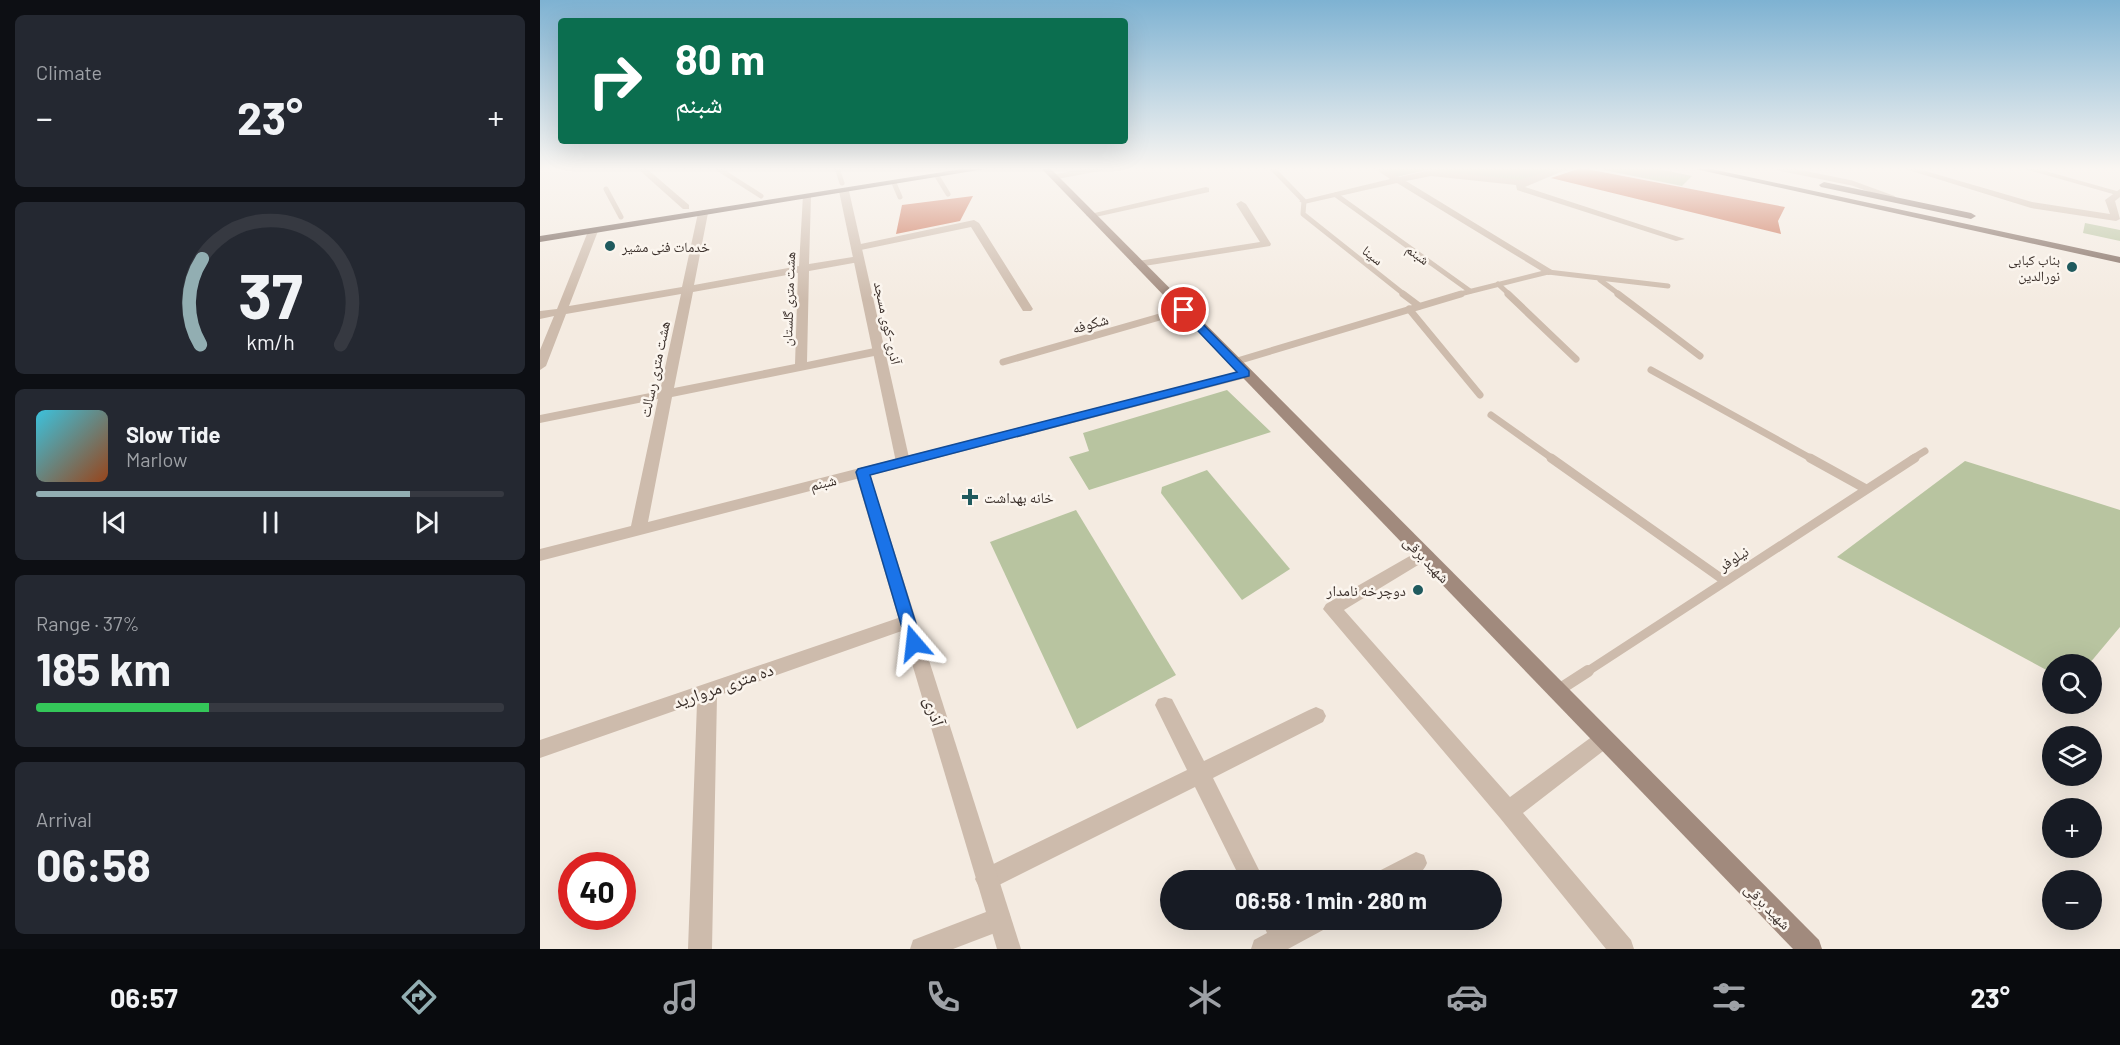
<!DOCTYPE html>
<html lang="en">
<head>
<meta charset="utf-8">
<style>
  :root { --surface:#171b24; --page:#242831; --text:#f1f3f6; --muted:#9ea1a6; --line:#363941; --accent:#92aeb2 }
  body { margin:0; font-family:Barlow,"Noto Naskh Arabic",sans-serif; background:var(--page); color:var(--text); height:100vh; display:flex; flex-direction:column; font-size:22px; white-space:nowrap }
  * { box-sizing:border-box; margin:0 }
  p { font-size:20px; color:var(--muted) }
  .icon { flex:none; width:33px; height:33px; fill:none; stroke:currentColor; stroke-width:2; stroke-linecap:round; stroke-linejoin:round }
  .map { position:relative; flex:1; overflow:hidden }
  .drawer { display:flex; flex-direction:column; gap:15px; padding:15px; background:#0d0f14; width:540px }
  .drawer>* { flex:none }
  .banner { position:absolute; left:18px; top:18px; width:570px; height:126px; border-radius:6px; box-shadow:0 6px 24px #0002; background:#0b6e4f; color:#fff; overflow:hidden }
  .tools { position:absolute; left:1502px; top:654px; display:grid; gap:12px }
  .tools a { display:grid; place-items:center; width:60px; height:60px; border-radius:50%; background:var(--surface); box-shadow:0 6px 24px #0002; font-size:30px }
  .speed { position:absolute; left:18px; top:852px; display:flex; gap:12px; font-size:30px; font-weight:700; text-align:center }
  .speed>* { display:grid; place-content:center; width:78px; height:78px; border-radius:50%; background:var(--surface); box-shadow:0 6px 24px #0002; line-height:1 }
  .speed .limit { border:9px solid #d22; background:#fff; color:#111 }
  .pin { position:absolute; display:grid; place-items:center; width:51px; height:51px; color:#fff; margin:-26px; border:3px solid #fff; border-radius:50%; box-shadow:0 2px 6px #0007 }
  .me { position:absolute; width:66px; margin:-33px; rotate:343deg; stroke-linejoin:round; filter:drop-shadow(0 0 4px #0008) }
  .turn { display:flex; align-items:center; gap:21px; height:126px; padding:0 18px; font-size:27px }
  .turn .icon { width:78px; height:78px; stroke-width:2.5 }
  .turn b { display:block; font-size:42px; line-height:51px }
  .big { font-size:45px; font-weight:700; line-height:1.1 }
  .drawer .card { flex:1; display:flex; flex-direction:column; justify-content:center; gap:9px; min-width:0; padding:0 21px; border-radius:9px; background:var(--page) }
  .drawer .dial { align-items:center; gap:0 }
  .dial svg { height:156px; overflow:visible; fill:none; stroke:var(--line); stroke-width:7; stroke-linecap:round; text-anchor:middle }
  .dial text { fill:var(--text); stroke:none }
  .song { display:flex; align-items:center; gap:18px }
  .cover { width:72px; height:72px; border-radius:9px; background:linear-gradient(135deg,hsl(190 70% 55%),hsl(20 70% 35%)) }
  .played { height:6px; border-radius:3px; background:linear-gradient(90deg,var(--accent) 80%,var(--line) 80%) }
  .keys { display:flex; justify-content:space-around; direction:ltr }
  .heat { display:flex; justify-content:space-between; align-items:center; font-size:33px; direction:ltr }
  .charge { height:9px; border-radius:4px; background:linear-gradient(90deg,#34c759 37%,var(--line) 0) }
  .trip { position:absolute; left:620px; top:870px; width:342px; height:60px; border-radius:30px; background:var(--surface); box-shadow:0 6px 24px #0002; font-weight:700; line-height:60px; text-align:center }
  .dock { display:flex; height:96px; justify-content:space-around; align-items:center; background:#090b0e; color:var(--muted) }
  .dock .icon { width:42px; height:42px }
  .dock .current { color:var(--accent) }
  .dock b { font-size:27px; color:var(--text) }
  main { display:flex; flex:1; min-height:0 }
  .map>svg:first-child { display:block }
  .green { fill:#b8c4a0 }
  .building { fill:#c8694b }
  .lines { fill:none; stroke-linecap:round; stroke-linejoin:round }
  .service-far3 { stroke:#cdbbac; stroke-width:5 }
  .service-far2 { stroke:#cdbbac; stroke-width:7 }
  .service-far1 { stroke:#cdbbac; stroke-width:9 }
  .service { stroke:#cdbbac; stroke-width:12 }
  .minor { fill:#cdbbac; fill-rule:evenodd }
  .tertiary { fill:#cdbbac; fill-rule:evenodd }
  .secondary { fill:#a18a7d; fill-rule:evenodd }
  .primary { fill:#7d675c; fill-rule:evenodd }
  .trunk { fill:#6c584f; fill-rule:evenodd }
  .route { fill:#1a73e8; stroke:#114b97; stroke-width:1.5 }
  .poi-dot { fill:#1f5a5e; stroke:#fbf5ee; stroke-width:2 }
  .labels { text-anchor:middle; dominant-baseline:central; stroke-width:5; stroke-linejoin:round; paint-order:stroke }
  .far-poi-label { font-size:14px; fill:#3b302b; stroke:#fbf5ee; text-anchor:start }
  .far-street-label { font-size:14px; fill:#3b302b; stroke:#fbf5ee }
  .street-label { font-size:15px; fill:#3b302b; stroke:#fbf5ee }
  .poi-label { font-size:15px; fill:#3b302b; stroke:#fbf5ee; text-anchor:start }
  .near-street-label { font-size:18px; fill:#3b302b; stroke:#fbf5ee }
</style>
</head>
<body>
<main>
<section class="drawer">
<div class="card"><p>Climate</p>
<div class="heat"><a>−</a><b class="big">23°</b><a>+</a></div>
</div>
<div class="card dial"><svg viewBox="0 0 100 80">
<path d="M14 69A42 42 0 1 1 86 69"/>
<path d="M14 69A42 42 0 0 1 15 25" stroke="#92aeb2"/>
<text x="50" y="56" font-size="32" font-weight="700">37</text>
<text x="50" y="72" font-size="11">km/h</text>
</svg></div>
<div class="card">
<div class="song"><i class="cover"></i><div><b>Slow Tide</b><p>Marlow</p></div></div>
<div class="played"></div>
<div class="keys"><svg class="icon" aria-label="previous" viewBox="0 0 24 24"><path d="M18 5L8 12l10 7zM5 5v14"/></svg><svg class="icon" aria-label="pause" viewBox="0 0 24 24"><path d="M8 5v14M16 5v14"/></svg><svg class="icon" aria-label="next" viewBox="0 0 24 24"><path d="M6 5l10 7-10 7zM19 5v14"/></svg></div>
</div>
<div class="card"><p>Range · 37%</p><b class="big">185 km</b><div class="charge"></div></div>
<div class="card"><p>Arrival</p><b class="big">06:58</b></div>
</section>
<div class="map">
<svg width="1580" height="949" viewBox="0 0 1580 949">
  <rect width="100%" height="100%" fill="#f4ebe1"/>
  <g class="green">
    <polygon points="845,168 1019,168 979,181 887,170 856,177"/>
    <polygon points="1067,168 1114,168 1152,176 1142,186 1064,170"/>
    <polygon points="1545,223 1580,230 1580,241 1543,233"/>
    <polygon points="687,390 731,432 549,490 529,457 549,451 543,433"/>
    <polygon points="1425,461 1580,510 1580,627 1549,664 1512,664 1512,673 1297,557"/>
    <polygon points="667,470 750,569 702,600 621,493 622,487"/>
    <polygon points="536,510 636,675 537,729 450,542"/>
  </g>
  <g class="building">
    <polygon points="1041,168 1245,207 1238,221 1241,234 1011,178"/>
    <polygon points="433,196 420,221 356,234 362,205"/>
  </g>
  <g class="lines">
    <g class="service-far3">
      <polyline points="177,168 221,196"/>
      <polyline points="297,168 302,183"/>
      <polyline points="732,168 764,201 763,214 865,295"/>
      <polyline points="1238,168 1312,183 1353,198"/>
      <polyline points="397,176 408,194"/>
      <polyline points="514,177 562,168"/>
      <polyline points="354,183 360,197"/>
      <polyline points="66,189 81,217"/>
      <polyline points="796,195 930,291"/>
      <polyline points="1060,280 1080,295"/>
      <polyline points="958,284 970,295"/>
      <polyline points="916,295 1008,272 1128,286"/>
    </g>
    <g class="service-far2">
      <polyline points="863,294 879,306"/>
      <polyline points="968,294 1036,359"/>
      <polyline points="1078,294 1160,356"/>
      <polyline points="869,309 940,395"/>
      <polyline points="463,362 644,310"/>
      <polyline points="694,362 921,294"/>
      <polyline points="1111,370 1272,459"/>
      <polyline points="951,415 1013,459"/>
      <polyline points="1372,459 1385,451"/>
    </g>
    <g class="service-far1">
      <polyline points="1011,458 1185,581"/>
      <polyline points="1270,458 1326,489"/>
      <polyline points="1045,673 1375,458"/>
    </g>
    <polyline class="service" points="1017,691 1048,671"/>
    <g class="minor">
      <polygon points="97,168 106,168 149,205 149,209 143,209"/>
      <polygon points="834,168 844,168 859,177 891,170 980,180 1017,168 1030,168 985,187 1145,239 1136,241 977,190 976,185 891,176 866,181 1012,270 1012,274 1008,275 857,183 764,204 759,201 850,179"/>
      <polygon points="1481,168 1495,168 1580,192 1580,196"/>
      <polygon points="666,187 669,188 669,192 551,218 546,215"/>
      <path d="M263,195L271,197L269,264L319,256L324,259L319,262L269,271L267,362L339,347L345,351L339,355L132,397L108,522L705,370L711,374L710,377L0,561V549L91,526L118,399L0,423V415L120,391L141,294L26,314L6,366L0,370V350L14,316L0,319V311L17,309L49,229L58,231L29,306L142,287L158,213L163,210L168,213L154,285L259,266ZM258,273L255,364L134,388L153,292Z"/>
      <polygon points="701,201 706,204 731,244 730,246 598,267 593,264 598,261 720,242 696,204"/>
      <polygon points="434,220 439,223 493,309 491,311 483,311 431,227 316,251 311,248 316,245"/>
      <polygon points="882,549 888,551 890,555 888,559 804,610 970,797 1057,733 1064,730 1071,733 1074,739 1071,745 983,813 1091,940 1094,949 1066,949 960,818 783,609 786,604"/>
      <polygon points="367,615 373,617 376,622 373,627 177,696 172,949 148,949 157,703 0,758 0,740"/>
      <polygon points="625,697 632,699 664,761 769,710 776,707 783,710 786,716 783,722 673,778 724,880 701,880 655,787 447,891 439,887 435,879 439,871 647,770 615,705 618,699"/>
      <path d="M876,852L884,855L887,863C879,884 853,880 834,880L837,872Z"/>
      <polygon points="459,907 468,910 471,919 468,928 413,949 370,949 373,940"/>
      <polygon points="721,920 746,920 747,922 753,920 788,920 785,929 748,949 711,949 714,940 727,933"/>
    </g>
    <g class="tertiary">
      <polygon points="1362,168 1375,168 1492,202 1570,214 1565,200 1580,189 1580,197 1575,201 1580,219 1576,221 1491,208"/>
      <polygon points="304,188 309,191 370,462 363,467 356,462 299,191"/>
      <polygon points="322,467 329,472 481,949 457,949 315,472"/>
    </g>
    <polygon class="secondary" points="501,168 510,168 1279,940 1282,949 1253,949"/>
    <g class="primary">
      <polygon points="1151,168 1167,168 1580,257 1580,263"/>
      <polygon points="1284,182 1431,213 1436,216 1431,219 1281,187 1279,185"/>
    </g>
    <polygon class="trunk" points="428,168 451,168 0,242 0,236"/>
  </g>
  <linearGradient id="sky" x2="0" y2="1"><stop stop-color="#7eb2d2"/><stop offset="0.56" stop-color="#faf6f2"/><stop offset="1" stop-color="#faf6f2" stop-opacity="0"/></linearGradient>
  <rect width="1580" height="301" fill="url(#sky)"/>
  <polygon class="route" points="640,308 647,308 709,371 709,376 330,475 382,643 379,648 368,648 316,472 318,469 697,372 640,312"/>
  <g class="poi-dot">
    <circle cx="70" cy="246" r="6"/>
    <circle cx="1532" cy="267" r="6"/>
    <path d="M427 488h6v6h6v6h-6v6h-6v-6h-6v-6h6z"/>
    <circle cx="878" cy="590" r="6"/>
  </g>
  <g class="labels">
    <g class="far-poi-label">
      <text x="82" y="246">خدمات فنی مشیر</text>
      <text x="1520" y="259" text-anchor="end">بناب کبابی<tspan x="1520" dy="16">نورالدین</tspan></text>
    </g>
    <g class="far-street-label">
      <text transform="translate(878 254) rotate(36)">شبنم</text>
      <text transform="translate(833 255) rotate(39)">سینا</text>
      <text transform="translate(248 299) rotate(-88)">هشت متری گلستان</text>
      <text transform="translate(348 323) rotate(78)">آذری-کوی مسجد</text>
    </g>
    <g class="street-label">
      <text transform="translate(550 323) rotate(-16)">شکوفه</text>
      <text transform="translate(114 369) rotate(-78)">هشت متری رسالت</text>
      <text transform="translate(283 482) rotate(-14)">شبنم</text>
      <text transform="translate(1193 558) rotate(-33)">نیلوفر</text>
      <text transform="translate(887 559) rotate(46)">شهید برقی</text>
      <text transform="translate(1228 906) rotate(45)">شهید برقی</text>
    </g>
    <g class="poi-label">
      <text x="444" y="497">خانه بهداشت</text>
      <text x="866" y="590" text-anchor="end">دوچرخه نامدار</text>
    </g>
    <g class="near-street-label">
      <text transform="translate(183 685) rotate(-19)">ده متری مروارید</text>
      <text transform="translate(395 711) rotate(73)">آذری</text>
    </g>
  </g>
</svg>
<div class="tools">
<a><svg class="icon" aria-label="search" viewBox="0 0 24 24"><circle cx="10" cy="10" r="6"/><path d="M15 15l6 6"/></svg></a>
<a><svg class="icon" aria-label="layers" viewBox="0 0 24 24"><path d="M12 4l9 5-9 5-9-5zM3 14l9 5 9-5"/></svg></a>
<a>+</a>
<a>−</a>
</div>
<div class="speed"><div class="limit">40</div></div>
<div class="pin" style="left:644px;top:310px;background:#d93025"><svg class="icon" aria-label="arrive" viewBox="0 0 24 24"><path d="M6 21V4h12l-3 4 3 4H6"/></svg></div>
<svg class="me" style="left:374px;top:643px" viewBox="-20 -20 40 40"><path d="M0-17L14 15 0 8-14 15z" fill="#1a73e8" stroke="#fff" stroke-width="4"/></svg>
<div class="trip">06:58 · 1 min · 280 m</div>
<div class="banner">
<div class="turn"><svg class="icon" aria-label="right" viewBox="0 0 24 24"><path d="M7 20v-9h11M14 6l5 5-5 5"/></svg><div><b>80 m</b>شبنم</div></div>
</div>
</div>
</main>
<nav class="dock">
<b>06:57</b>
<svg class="icon current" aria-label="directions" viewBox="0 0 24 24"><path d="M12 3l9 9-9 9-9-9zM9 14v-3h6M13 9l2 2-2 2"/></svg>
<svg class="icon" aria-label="music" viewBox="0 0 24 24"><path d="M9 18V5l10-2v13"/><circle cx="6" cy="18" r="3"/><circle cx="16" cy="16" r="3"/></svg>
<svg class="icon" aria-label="phone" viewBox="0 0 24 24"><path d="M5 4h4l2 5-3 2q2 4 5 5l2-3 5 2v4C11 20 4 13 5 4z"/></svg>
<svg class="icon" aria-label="climate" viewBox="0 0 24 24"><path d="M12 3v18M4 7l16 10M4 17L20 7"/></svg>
<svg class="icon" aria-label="car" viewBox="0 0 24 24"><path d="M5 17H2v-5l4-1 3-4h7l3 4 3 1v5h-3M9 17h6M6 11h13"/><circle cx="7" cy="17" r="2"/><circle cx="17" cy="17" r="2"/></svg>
<svg class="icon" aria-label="filters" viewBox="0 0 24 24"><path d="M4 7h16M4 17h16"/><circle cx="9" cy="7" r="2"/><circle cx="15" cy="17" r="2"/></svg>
<b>23°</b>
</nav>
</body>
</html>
